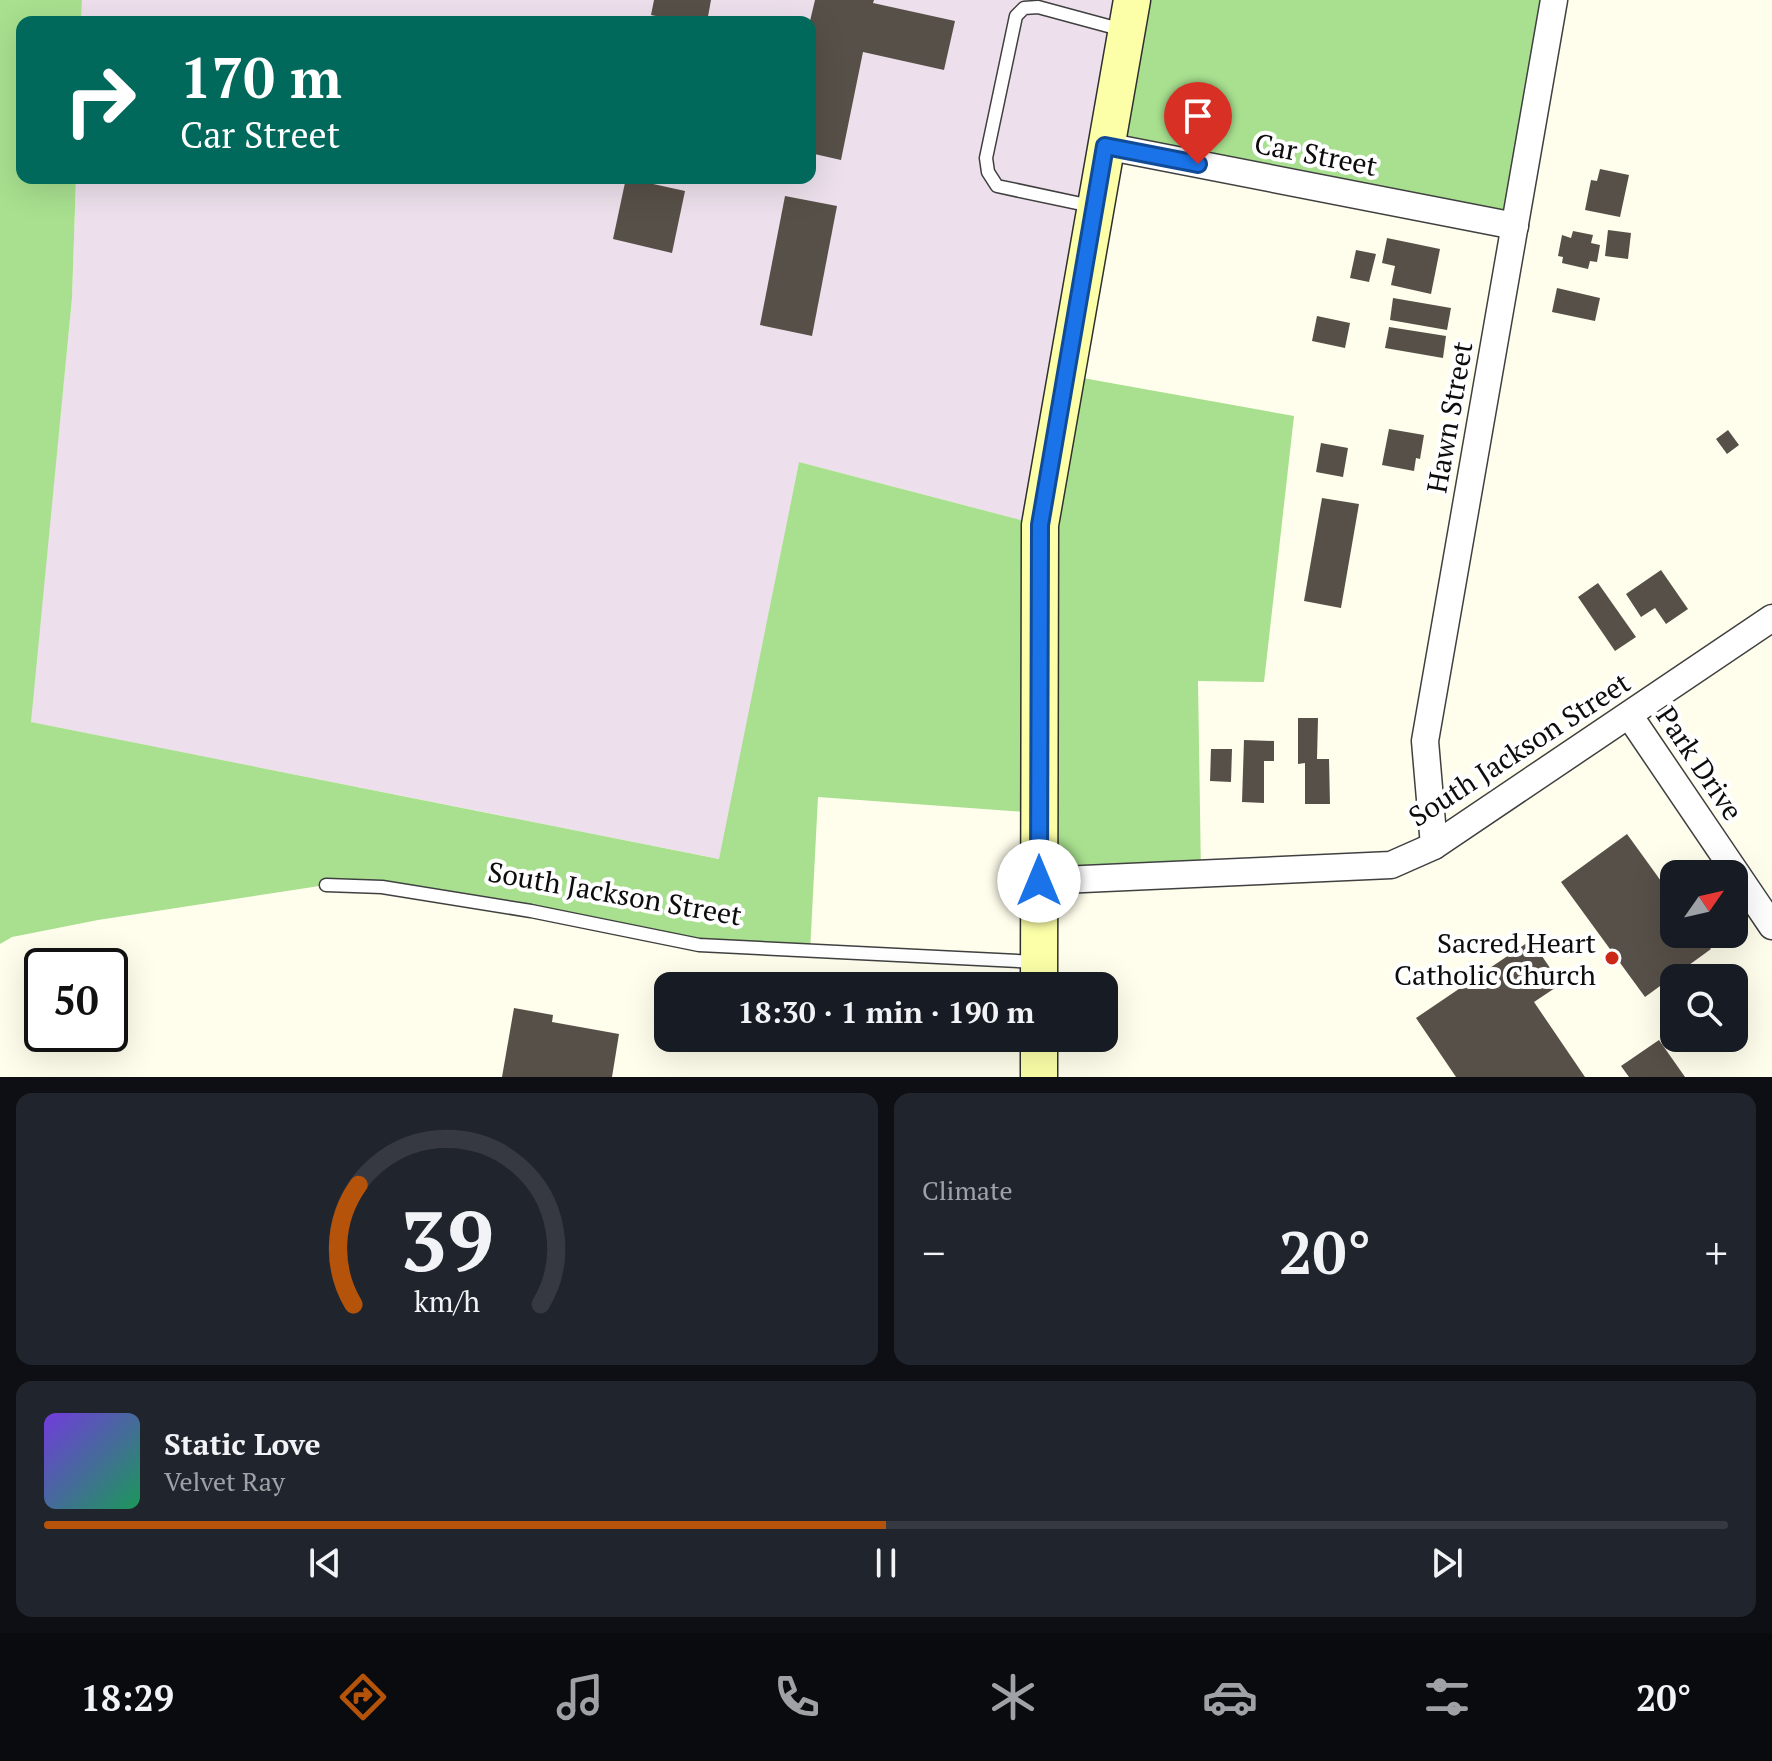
<!DOCTYPE html>
<html lang="en">
<head>
<meta charset="utf-8">
<style>
  :root { --surface:#171b24; --page:#20242c; --text:#f1f3f6; --muted:#9ea1a6; --line:#363941; --accent:#b45309 }
  body { margin:0; font-family:"PT Serif",serif; background:var(--page); color:var(--text); height:100vh; display:flex; flex-direction:column; font-size:30px; white-space:nowrap }
  * { box-sizing:border-box; margin:0 }
  p { font-size:26px; color:var(--muted) }
  .icon { flex:none; width:44px; height:44px; fill:none; stroke:currentColor; stroke-width:2; stroke-linecap:round; stroke-linejoin:round }
  .map { position:relative; height:1077px; overflow:hidden }
  .side { display:flex; flex-direction:column; gap:16px; padding:16px; background:#0d0f14; flex:1 }
  .side>* { flex:none }
  .banner { position:absolute; left:16px; top:16px; width:800px; height:168px; border-radius:16px; box-shadow:0 8px 32px #0002; background:#00695c; color:#fff; overflow:hidden }
  .needle { width:52px; rotate:56deg }
  .buttons { position:absolute; left:1660px; top:860px; display:grid; gap:16px }
  .buttons a { display:grid; place-items:center; width:88px; height:88px; border-radius:16px; background:var(--surface); box-shadow:0 8px 32px #0002; font-size:40px }
  .speed { position:absolute; left:24px; top:948px; display:flex; gap:16px; font-size:40px; font-weight:700; text-align:center }
  .speed>* { display:grid; place-content:center; width:104px; height:104px; border-radius:50%; background:var(--surface); box-shadow:0 8px 32px #0002; line-height:1 }
  .speed .limit { border:4px solid #111; border-radius:12px; background:#fff; color:#111 }
  .pin { position:absolute; display:grid; place-items:center; width:68px; height:68px; color:#fff; margin:-82px -34px; border-radius:50% 50% 50% 0; rotate:-45deg; box-shadow:0 0 8px #0007 }
  .pin .icon { rotate:45deg }
  .me { position:absolute; width:88px; margin:-44px; rotate:0deg; stroke-linejoin:round; filter:drop-shadow(0 0 6px #0008) }
  .turn { display:flex; align-items:center; gap:28px; height:168px; padding:0 32px; font-size:36px }
  .turn .icon { width:104px; height:104px; stroke-width:2.5 }
  .turn b { display:block; font-size:56px; line-height:68px }
  .big { font-size:60px; font-weight:800; line-height:1.1 }
  .side .widget { flex:1; display:flex; flex-direction:column; justify-content:center; gap:12px; min-width:0; padding:0 28px; border-radius:16px; background:var(--page) }
  .side .dial { align-items:center; gap:0 }
  .dial svg { height:208px; overflow:visible; fill:none; stroke:var(--line); stroke-width:7; stroke-linecap:round; text-anchor:middle }
  .dial text { fill:var(--text); stroke:none }
  .song { display:flex; align-items:center; gap:24px }
  .cover { width:96px; height:96px; border-radius:12px; background:linear-gradient(135deg,hsl(260 70% 55%),hsl(150 70% 35%)) }
  .played { height:8px; border-radius:4px; background:linear-gradient(90deg,var(--accent) 50%,var(--line) 50%) }
  .keys { display:flex; justify-content:space-around; direction:ltr }
  .heat { display:flex; justify-content:space-between; align-items:center; font-size:44px; direction:ltr }
  .side .tiles { flex:1; display:grid; gap:16px; grid-template-columns:1fr 1fr }
  .widget:last-child { grid-column:span 2 }
  .trip { position:absolute; left:654px; top:972px; width:464px; height:80px; border-radius:16px; background:var(--surface); box-shadow:0 8px 32px #0002; font-weight:800; line-height:80px; text-align:center }
  .menu { display:flex; height:128px; justify-content:space-around; align-items:center; background:#090b0e; color:var(--muted) }
  .menu .icon { width:56px; height:56px }
  .menu .active { color:var(--accent) }
  .menu b { font-size:36px; color:var(--text) }
  .map>svg:first-child { display:block }
  .industrial { fill:#ede0ec }
  .forest { fill:#a8e08f }
  .building { fill:#575048 }
  .lines { fill:none; stroke-linecap:round; stroke-linejoin:round }
  .lane-casing { stroke:#404040; stroke-width:15 }
  .street-casing { stroke:#404040; stroke-width:29 }
  .secondary-casing { stroke:#2f2f2f; stroke-width:39 }
  .lane { stroke:#fff; stroke-width:12 }
  .street { stroke:#fff; stroke-width:26 }
  .secondary { stroke:#fcffa7; stroke-width:36 }
  .route-casing { stroke:#114b97; stroke-width:20 }
  .route { stroke:#1a73e8; stroke-width:14 }
  .poi-dot { fill:#cc2716; stroke:#fff; stroke-width:3 }
  .labels { text-anchor:middle; dominant-baseline:central; stroke-width:8; stroke-linejoin:round; paint-order:stroke }
  .street-label { font-size:28px; fill:#0d0d0d; stroke:#fff }
  .poi-label { font-size:28px; fill:#0d0d0d; stroke:#fff; text-anchor:end }
</style>
</head>
<body>
<div class="map">
<svg width="1772" height="1077" viewBox="0 0 1772 1077">
  <rect width="100%" height="100%" fill="#fffeec"/>
  <polygon class="industrial" points="82,0 1132,0 1040,525 799,462 720,859 30,722 72,298 76,178 810,178 810,22 81,22"/>
  <g class="forest">
    <polygon points="0,0 82,0 81,22 22,22 22,178 76,178 72,298 31,722 719,859 799,462 1040,525 1066,375 1294,416 1264,682 1198,681 1201,874 1039,881 1039,813 818,797 810,952 699,945 531,911 326,885 98,920 12,937 0,944"/>
    <polygon points="1132,0 1554,0 1515,226 1105,146"/>
  </g>
  <g class="building">
    <polygon points="654,0 711,0 707,22 685,22 651,15"/>
    <polygon points="815,0 874,0 873,3 955,21 944,70 863,52 841,160 810,153 810,21"/>
    <polygon points="1600,169 1629,175 1620,217 1585,210 1591,180 1597,181"/>
    <polygon points="626,178 685,191 672,253 613,239"/>
    <polygon points="785,196 837,206 812,336 760,325"/>
    <polygon points="1608,230 1631,233 1628,259 1605,256"/>
    <polygon points="1573,231 1593,235 1591,243 1600,245 1597,262 1590,261 1588,269 1562,263 1563,257 1558,256 1562,235 1571,238"/>
    <polygon points="1387,238 1440,249 1431,294 1391,285 1395,266 1382,263"/>
    <polygon points="1356,250 1376,254 1369,282 1350,278"/>
    <polygon points="1557,288 1600,298 1595,321 1552,312"/>
    <polygon points="1393,298 1451,308 1447,330 1390,320"/>
    <polygon points="1317,316 1350,323 1345,348 1312,341"/>
    <polygon points="1389,327 1446,336 1443,358 1385,348"/>
    <polygon points="1389,429 1424,435 1420,459 1416,458 1414,471 1382,465"/>
    <polygon points="1728,430 1739,445 1727,454 1716,439"/>
    <polygon points="1321,443 1348,448 1343,477 1316,472"/>
    <polygon points="1322,498 1359,504 1341,608 1304,601"/>
    <polygon points="1661,570 1688,609 1666,624 1655,608 1641,617 1626,594"/>
    <polygon points="1598,583 1636,637 1615,651 1578,597"/>
    <polygon points="1298,718 1318,718 1317,759 1329,759 1330,804 1305,804 1305,763 1298,764"/>
    <polygon points="1244,740 1274,741 1274,761 1264,761 1264,803 1242,802"/>
    <polygon points="1211,749 1232,749 1231,782 1210,781"/>
    <polygon points="1627,834 1674,899 1674,934 1700,934 1711,949 1645,997 1561,882"/>
    <polygon points="1531,940 1561,984 1534,1002 1585,1077 1456,1077 1416,1018"/>
    <polygon points="514,1008 553,1015 552,1022 619,1034 612,1077 502,1077"/>
    <polygon points="1659,1040 1685,1077 1629,1077 1621,1066"/>
  </g>
  <g class="lines">
    <defs>
      <g id="lane">
        <polyline points="1091,206 997,186 988,172 986,158 1016,16 1024,8 1038,7 1123,30"/>
        <polyline points="326,885 382,887 531,911 699,945 1036,962"/>
      </g>
      <g id="street">
        <polyline points="1105,146 1515,226"/>
        <polyline points="1629,715 1772,926"/>
        <polyline points="1434,846 1425,741 1554,0"/>
        <polyline points="1039,881 1391,865 1434,846 1772,618"/>
      </g>
      <g id="secondary">
        <polyline points="1039,986 1040,525 1132,0"/>
        <polyline points="1039,1038 1039,1077"/>
      </g>
    </defs>
    <use href="#lane" class="lane-casing"/>
    <use href="#street" class="street-casing"/>
    <use href="#secondary" class="secondary-casing"/>
    <use href="#lane" class="lane"/>
    <use href="#street" class="street"/>
    <use href="#secondary" class="secondary"/>
  </g>
  <g class="lines">
    <defs>
      <polyline id="route" points="1039,881 1040,525 1105,146 1198,164"/>
    </defs>
    <use href="#route" class="route-casing"/>
    <use href="#route" class="route"/>
  </g>
  <circle class="poi-dot" cx="1612" cy="958" r="8"/>
  <g class="labels">
    <g class="street-label">
      <text transform="translate(1316 154) rotate(11)">Car Street</text>
      <text transform="translate(1449 417) rotate(-80)">Hawn Street</text>
      <text transform="translate(1519 749) rotate(-33)">South Jackson Street</text>
      <text transform="translate(1700 763) rotate(56)">Park Drive</text>
      <text transform="translate(615 893) rotate(10)">South Jackson Street</text>
    </g>
    <g class="poi-label">
      <text x="1596" y="942">Sacred Heart<tspan x="1596" dy="32">Catholic Church</tspan></text>
    </g>
  </g>
</svg>
<div class="buttons">
<a><svg class="needle" viewBox="-14 -14 28 28"><path d="M0-13l5 13h-10z" fill="#e53935"/><path d="M0 13l5-13h-10z" fill="#9ea1a6"/></svg></a>
<a><svg class="icon" aria-label="search" viewBox="0 0 24 24"><circle cx="10" cy="10" r="6"/><path d="M15 15l6 6"/></svg></a>
</div>
<div class="speed"><div class="limit">50</div></div>
<div class="pin" style="left:1198px;top:164px;background:#d93025"><svg class="icon" aria-label="arrive" viewBox="0 0 24 24"><path d="M6 21V4h12l-3 4 3 4H6"/></svg></div>
<svg class="me" style="left:1039px;top:881px" viewBox="-20 -20 40 40"><circle r="19" fill="#fff"/><path d="M0-13L10 11 0 6-10 11z" fill="#1a73e8"/></svg>
<div class="trip">18:30 · 1 min · 190 m</div>
<div class="banner">
<div class="turn"><svg class="icon" aria-label="right" viewBox="0 0 24 24"><path d="M7 20v-9h11M14 6l5 5-5 5"/></svg><div><b>170 m</b>Car Street</div></div>
</div>
</div>
<section class="side">
<div class="tiles">
<div class="widget dial"><svg viewBox="0 0 100 80">
<path d="M14 69A42 42 0 1 1 86 69"/>
<path d="M14 69A42 42 0 0 1 16 23" stroke="#b45309"/>
<text x="50" y="56" font-size="32" font-weight="700">39</text>
<text x="50" y="72" font-size="11">km/h</text>
</svg></div>
<div class="widget"><p>Climate</p>
<div class="heat"><a>−</a><b class="big">20°</b><a>+</a></div>
</div>
<div class="widget">
<div class="song"><i class="cover"></i><div><b>Static Love</b><p>Velvet Ray</p></div></div>
<div class="played"></div>
<div class="keys"><svg class="icon" aria-label="previous" viewBox="0 0 24 24"><path d="M18 5L8 12l10 7zM5 5v14"/></svg><svg class="icon" aria-label="pause" viewBox="0 0 24 24"><path d="M8 5v14M16 5v14"/></svg><svg class="icon" aria-label="next" viewBox="0 0 24 24"><path d="M6 5l10 7-10 7zM19 5v14"/></svg></div>
</div>
</div>
</section>
<nav class="menu">
<b>18:29</b>
<svg class="icon active" aria-label="directions" viewBox="0 0 24 24"><path d="M12 3l9 9-9 9-9-9zM9 14v-3h6M13 9l2 2-2 2"/></svg>
<svg class="icon" aria-label="music" viewBox="0 0 24 24"><path d="M9 18V5l10-2v13"/><circle cx="6" cy="18" r="3"/><circle cx="16" cy="16" r="3"/></svg>
<svg class="icon" aria-label="phone" viewBox="0 0 24 24"><path d="M5 4h4l2 5-3 2q2 4 5 5l2-3 5 2v4C11 20 4 13 5 4z"/></svg>
<svg class="icon" aria-label="climate" viewBox="0 0 24 24"><path d="M12 3v18M4 7l16 10M4 17L20 7"/></svg>
<svg class="icon" aria-label="car" viewBox="0 0 24 24"><path d="M5 17H2v-5l4-1 3-4h7l3 4 3 1v5h-3M9 17h6M6 11h13"/><circle cx="7" cy="17" r="2"/><circle cx="17" cy="17" r="2"/></svg>
<svg class="icon" aria-label="filters" viewBox="0 0 24 24"><path d="M4 7h16M4 17h16"/><circle cx="9" cy="7" r="2"/><circle cx="15" cy="17" r="2"/></svg>
<b>20°</b>
</nav>
</body>
</html>
